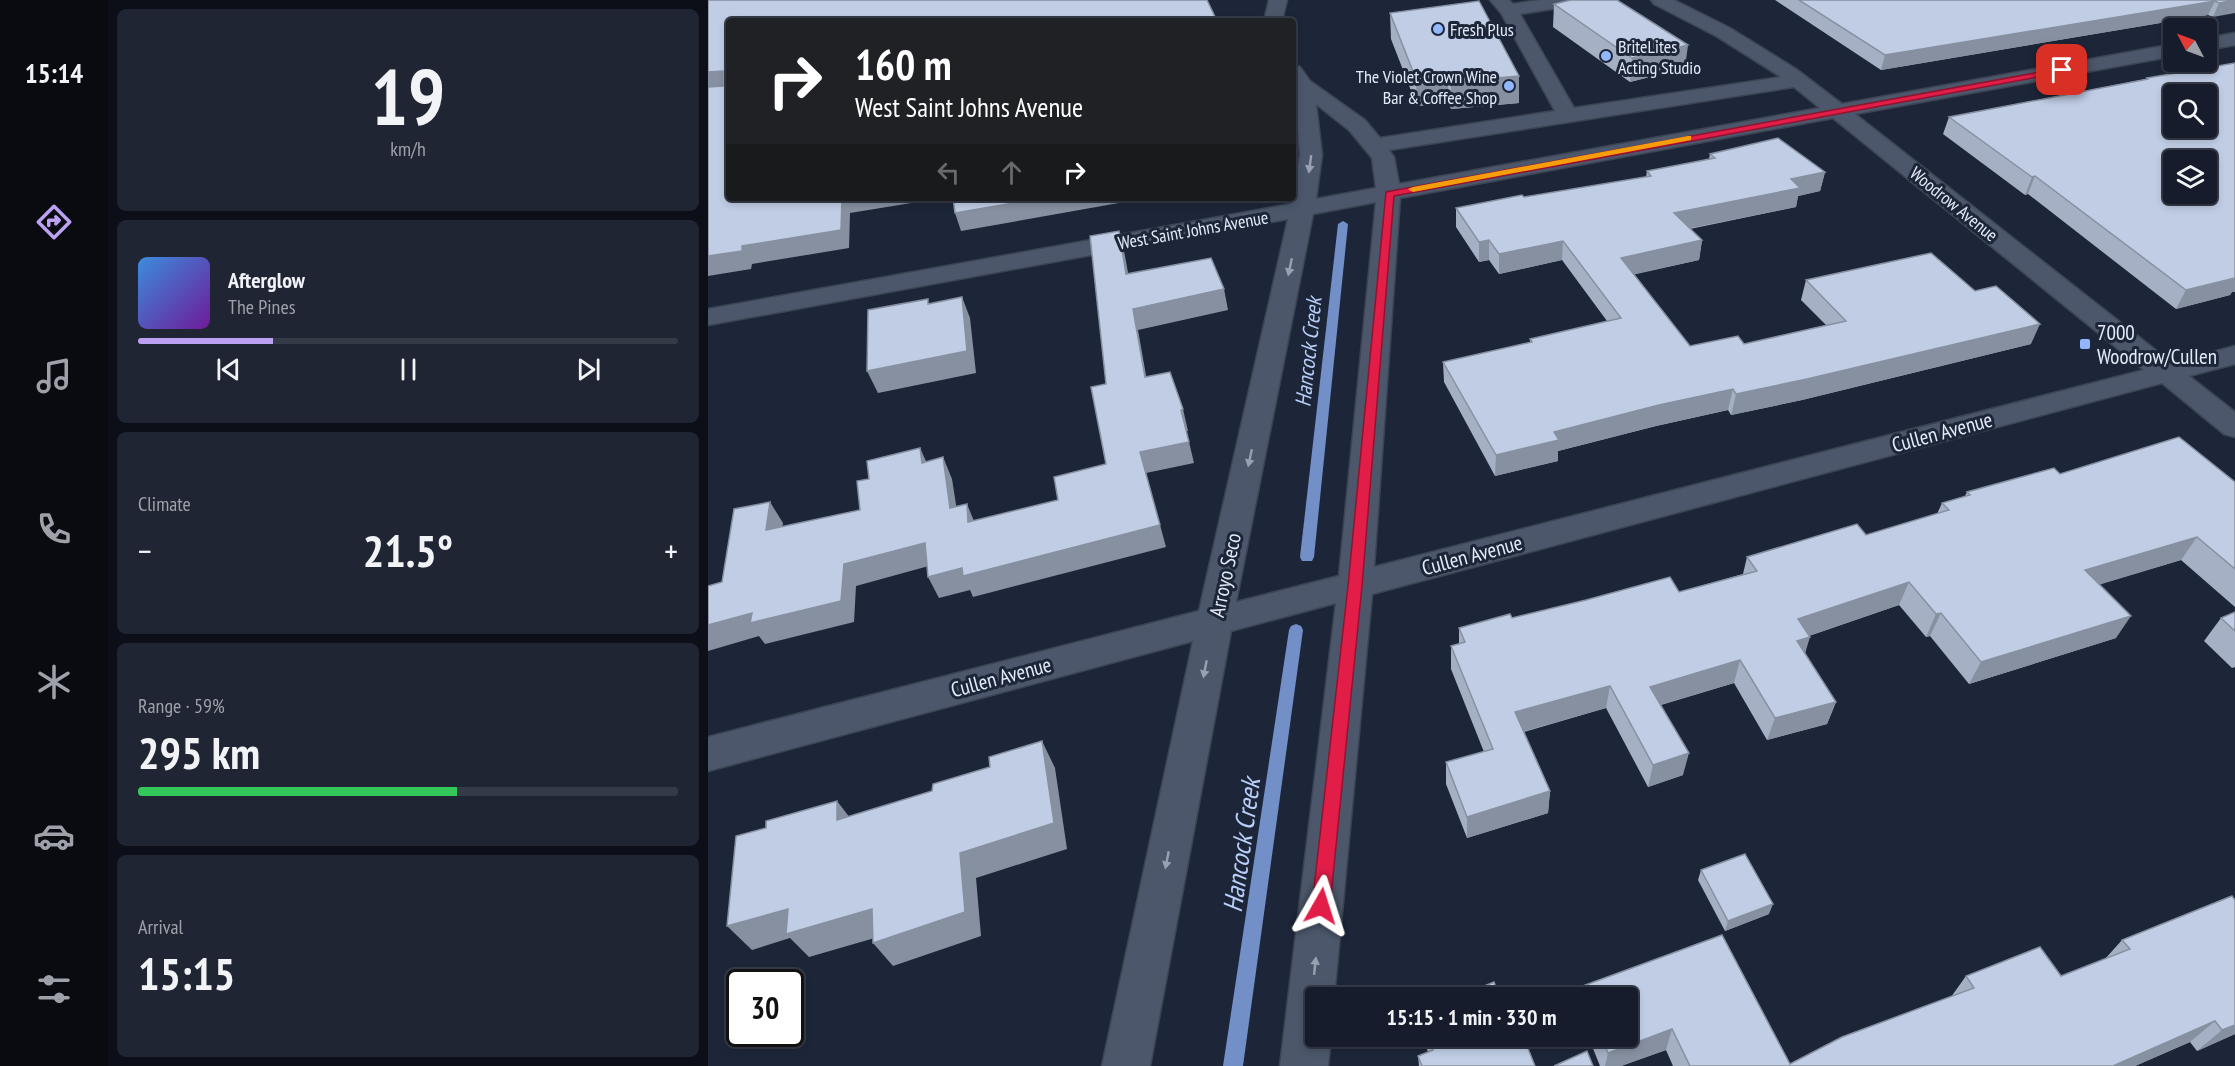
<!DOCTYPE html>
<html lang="en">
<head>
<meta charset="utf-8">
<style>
  :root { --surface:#161c2b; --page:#1f2533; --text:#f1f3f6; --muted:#9ea1a9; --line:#353a47; --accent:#bca0f2 }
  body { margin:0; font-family:"PT Sans Narrow",sans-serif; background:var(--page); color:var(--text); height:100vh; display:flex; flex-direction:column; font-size:22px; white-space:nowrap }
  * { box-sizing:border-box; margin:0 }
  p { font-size:20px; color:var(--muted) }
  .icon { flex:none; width:33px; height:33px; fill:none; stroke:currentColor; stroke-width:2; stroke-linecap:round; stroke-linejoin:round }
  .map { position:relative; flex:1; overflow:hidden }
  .side { display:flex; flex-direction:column; gap:9px; padding:9px; background:#0c0f18; width:600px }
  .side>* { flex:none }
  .top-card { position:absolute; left:18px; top:18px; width:570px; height:183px; border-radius:6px; box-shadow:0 3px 9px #0003,0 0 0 2px var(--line); background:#202124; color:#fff; overflow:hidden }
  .needle { width:39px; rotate:311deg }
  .buttons { position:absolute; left:1455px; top:18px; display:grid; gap:12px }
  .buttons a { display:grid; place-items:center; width:54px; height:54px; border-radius:6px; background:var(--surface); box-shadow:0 3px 9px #0003,0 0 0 2px var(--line); font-size:30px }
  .speed { position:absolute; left:18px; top:969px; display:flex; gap:12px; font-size:30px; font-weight:700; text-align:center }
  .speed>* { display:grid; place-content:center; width:78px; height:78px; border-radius:50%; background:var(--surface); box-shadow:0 3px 9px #0003,0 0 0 2px var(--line); line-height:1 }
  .speed .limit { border:3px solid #111; border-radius:9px; background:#fff; color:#111 }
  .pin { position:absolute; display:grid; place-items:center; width:51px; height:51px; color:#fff; margin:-26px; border-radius:12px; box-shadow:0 3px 9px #0006 }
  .me { position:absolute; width:66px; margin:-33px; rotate:6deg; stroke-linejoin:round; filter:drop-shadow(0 0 4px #0008) }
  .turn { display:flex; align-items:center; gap:21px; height:126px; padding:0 30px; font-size:27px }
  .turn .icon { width:78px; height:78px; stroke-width:2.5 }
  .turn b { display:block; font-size:42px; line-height:51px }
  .lanes { display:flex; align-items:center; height:57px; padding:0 30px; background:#0003; justify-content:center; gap:30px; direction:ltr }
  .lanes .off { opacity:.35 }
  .big { font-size:45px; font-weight:800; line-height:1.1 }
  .side .tile { flex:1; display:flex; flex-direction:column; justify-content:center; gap:9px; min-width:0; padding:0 21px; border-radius:9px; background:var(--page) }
  .side .dial { align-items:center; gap:0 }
  .dial b { font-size:78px; line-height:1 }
  .song { display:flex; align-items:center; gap:18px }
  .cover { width:72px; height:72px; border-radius:9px; background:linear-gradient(135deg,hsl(210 70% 55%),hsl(280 70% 35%)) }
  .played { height:6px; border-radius:3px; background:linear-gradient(90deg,var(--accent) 25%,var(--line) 25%) }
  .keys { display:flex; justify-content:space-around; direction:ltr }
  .heat { display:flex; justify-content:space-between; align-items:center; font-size:33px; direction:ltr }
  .charge { height:9px; border-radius:4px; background:linear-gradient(90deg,#34c759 59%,var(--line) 0) }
  .trip { position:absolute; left:597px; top:987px; width:333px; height:60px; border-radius:6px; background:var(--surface); box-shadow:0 3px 9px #0003,0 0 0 2px var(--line); font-weight:800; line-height:60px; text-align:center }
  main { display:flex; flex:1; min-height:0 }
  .dock { display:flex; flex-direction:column; width:108px; justify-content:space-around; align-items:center; background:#090b11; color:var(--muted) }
  .dock .icon { width:42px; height:42px }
  .dock .active { color:var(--accent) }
  .dock b { font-size:27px; color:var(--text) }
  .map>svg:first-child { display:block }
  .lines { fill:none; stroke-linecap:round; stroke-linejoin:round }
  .stream { fill:#738fc8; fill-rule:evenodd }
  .minor-casing { stroke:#3c4453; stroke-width:3 }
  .minor { fill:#4c576b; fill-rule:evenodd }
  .wall { fill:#a5b0c5 }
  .shaded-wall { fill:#8690a0 }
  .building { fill:#c0cde5; stroke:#8690a0; stroke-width:1.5; fill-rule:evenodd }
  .oneway { fill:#98a1b2 }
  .route { fill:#e11d48; stroke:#92132f; stroke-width:1.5 }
  .slow { fill:#f59e0b }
  .poi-dot { fill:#93b7fd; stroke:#1d2639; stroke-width:2 }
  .labels { text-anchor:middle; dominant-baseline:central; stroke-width:6; stroke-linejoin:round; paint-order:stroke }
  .far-poi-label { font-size:18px; fill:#e4ebf8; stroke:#1d2639; text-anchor:start }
  .far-street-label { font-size:18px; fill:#e4ebf8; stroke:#1d2639 }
  .poi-label { font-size:21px; fill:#e4ebf8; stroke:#1d2639; text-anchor:start }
  .street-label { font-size:21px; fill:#e4ebf8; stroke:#1d2639 }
  .water-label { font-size:22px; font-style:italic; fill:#b9cff9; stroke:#1d2639 }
  .near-water-label { font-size:27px; font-style:italic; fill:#b9cff9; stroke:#1d2639 }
</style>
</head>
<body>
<main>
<nav class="dock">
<b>15:14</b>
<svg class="icon active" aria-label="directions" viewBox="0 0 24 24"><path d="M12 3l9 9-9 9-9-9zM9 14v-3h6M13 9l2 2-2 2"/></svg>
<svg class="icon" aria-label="music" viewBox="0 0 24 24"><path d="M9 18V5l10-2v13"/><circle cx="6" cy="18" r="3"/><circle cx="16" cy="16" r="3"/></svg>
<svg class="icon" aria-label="phone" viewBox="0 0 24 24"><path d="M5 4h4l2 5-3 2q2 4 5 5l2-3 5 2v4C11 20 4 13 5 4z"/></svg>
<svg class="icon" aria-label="climate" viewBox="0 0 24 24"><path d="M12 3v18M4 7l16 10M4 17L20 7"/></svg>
<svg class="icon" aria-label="car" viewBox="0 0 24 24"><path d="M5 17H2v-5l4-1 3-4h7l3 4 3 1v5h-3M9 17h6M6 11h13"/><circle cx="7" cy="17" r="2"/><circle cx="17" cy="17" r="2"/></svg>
<svg class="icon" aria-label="filters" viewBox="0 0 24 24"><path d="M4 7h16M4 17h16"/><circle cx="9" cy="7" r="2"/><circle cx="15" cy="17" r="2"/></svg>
</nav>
<section class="side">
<div class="tile dial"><b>19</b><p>km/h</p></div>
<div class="tile">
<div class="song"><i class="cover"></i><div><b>Afterglow</b><p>The Pines</p></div></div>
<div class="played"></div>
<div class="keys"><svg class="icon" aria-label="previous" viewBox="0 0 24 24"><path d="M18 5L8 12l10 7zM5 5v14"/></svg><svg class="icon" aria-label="pause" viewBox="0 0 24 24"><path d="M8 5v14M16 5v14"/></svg><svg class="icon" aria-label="next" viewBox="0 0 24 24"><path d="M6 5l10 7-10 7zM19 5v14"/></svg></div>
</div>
<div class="tile"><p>Climate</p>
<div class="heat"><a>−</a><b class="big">21.5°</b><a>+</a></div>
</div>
<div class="tile"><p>Range · 59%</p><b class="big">295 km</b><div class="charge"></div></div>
<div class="tile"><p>Arrival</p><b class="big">15:15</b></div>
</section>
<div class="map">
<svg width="1527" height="1066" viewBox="0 0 1527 1066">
  <rect width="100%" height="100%" fill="#1d2639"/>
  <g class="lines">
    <g class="stream">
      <polygon points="635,221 640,224 606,557 604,561 594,561 592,557 630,224"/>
      <polygon points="588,624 593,626 595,630 535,1066 515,1066 581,630 583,626"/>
    </g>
    <defs>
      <g id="minor">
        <polygon points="561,0 579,0 574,21 556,21"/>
        <path d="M782,0H801L805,4L832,0H878L875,4L869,5L812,14L866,108L1073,77L1008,36L946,4L943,0H966L1022,28L1088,69L1134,104L1466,44V56L1147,114L1464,363L1527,346V364L1481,376L1527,412V437L1516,434L1454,383L664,594L626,998H608V1036H623L620,1066H572L628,603L523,631L442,1066H394L485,641L0,771V737L491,611L580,219L0,325V309L583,204L592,155L585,65L592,67L602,81L657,120L672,138L847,111L793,13ZM1086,87L1112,108L691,184L686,157L681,150ZM608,104L641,130L664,158L668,188L608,199L614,155ZM1125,118L1436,370L666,567L692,198ZM668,202L631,576L528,602L605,214Z"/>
        <polygon points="1527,33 1527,45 1498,50 1498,38"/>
      </g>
    </defs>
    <use href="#minor" class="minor-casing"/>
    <use href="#minor" class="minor"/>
  </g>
  <g class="wall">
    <polygon points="1067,0 1527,0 1505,17 1500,15 1173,70"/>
    <polygon points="846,4 977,68 922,82 845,27"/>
    <polygon points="682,13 811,76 811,103 743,109 740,103 709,106 683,39"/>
    <polygon points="1527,63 1527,292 1524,292 1522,295 1468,309 1320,194 1317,195 1235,134 1241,117 1438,79 1439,78"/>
    <polygon points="1002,154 1117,172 1112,191 1090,196 1088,207 982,229 994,240 991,260 926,274 982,346 1036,344 1118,325 1093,300 1098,280 1323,344 1094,400 1023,415 1020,410 948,426 850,451 850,461 787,476 736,382 735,362 822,343 822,339 899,321 854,260 791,274 781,260 771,262 748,227 748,208 816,197 938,177 939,171 1001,159"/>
    <polygon points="1352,474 1527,482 1527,607 1473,560 1392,584 1408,638 1261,684 1222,636 1218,637 1191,605 1101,636 1097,653 1128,702 1119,724 1059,740 1026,683 953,705 975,775 940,787 898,708 816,732 842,791 840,813 759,838 738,784 738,762 776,752 743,669 743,646 751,644 751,628 804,618 971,592 1035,574 1039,557 1158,535 1229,514 1234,503 1257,496 1259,492"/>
    <polygon points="1527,612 1527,667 1524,668 1496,641 1513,618"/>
    <polygon points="993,870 1061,914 1017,931 990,880"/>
    <polygon points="1524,896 1527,900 1527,1034 1489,1051 1482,1042 1427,1066 965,1066 958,1050 913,1066 892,1066 880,1036 920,1036 920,998 870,998 872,987 1014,935 1082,1064 1134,1037 1243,997 1258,976 1332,947 1353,976 1397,959 1414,940"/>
    <polygon points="717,1036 815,1036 827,1066 711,1066 710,1056 720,1052 717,1044"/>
  </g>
  <g class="shaded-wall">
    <polygon points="1527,0 1527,13 1505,17 1511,3"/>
    <polygon points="1507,1 1500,15 1173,70 1177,55"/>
    <polygon points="980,45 977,68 922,82 924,58"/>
    <polygon points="15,71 21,84 0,89 0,72"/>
    <polygon points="740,76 740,103 709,106 708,79"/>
    <polygon points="811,76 811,103 743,109 743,82"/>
    <polygon points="1117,172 1112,191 1090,196 1088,207 963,232 966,213 1083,179"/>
    <polygon points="1327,176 1320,194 1317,195 1324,177"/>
    <polygon points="134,198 234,198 142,213 141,248 44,264 43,269 0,276 0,256 34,246"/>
    <polygon points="334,198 439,198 253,231 247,213"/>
    <polygon points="411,231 416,251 424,294 418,274"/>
    <polygon points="781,240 781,260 771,262 771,242"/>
    <polygon points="994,240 991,260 911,278 913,258"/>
    <polygon points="855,241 854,260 791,274 791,254"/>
    <polygon points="1527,278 1527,292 1524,292 1522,295 1468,309 1478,290"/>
    <polygon points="516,289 520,310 430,330 442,398 437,377 425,309"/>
    <polygon points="254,297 262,318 268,373 170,393 159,371"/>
    <polygon points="1332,324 1323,344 1094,400 1023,415 1028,394"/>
    <polygon points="1025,389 1020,410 948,426 850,451 850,461 787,476 788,455 846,432 951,405"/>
    <polygon points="475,409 480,431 478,431 473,410"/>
    <polygon points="481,442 486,463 438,473 458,547 265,597 262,590 231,598 220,577 254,568 432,452"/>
    <polygon points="212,448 222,470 214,463"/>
    <polygon points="235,457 244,479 252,530 242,508"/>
    <polygon points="62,502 75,523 71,551 58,530"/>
    <polygon points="259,504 268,526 260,522"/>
    <polygon points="1489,537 1473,560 1364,593 1377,570"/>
    <polygon points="217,543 228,564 148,586 146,622 57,644 51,636 0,651 0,625 136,564"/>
    <polygon points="1201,582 1191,605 1083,642 1090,619"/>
    <polygon points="1233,613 1222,636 1218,637 1228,614"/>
    <polygon points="1423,616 1408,638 1261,684 1273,662"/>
    <polygon points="1102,637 1095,660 1089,641"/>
    <polygon points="1032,660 1026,683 938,709 942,687"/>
    <polygon points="902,686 898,708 806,734 807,712"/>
    <polygon points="1128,702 1119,724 1059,740 1067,718"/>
    <polygon points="334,741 347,768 359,849 268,878 273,936 185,966 165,943 252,853"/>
    <polygon points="981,753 975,775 940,787 945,765"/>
    <polygon points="842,791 840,813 759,838 759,817"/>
    <polygon points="129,801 149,827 129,820"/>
    <polygon points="1065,904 1061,914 1017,931 1020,921"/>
    <polygon points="80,909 164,909 184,933 101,957 82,938 44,950 19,926"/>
    <polygon points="1507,1021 1482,1042 1427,1066 1405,1066"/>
    <polygon points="1527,1025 1527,1034 1489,1051 1514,1030"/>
    <polygon points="964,1029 958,1050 913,1066 897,1066 900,1053"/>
  </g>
  <g class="building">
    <polygon points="0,0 499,0 509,21 21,21 21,198 134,198 133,230 34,246 34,251 0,256 0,87 15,86 15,71 0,72"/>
    <polygon points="863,0 909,0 980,45 924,58 846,4"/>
    <polygon points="1091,0 1527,0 1511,3 1507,1 1177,55"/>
    <polygon points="771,1 811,76 743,82 740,76 708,79 682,13"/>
    <path d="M1527,63V278L1478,290L1327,176L1324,177L1241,117L1440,79L1439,78ZM1466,94H1498V128H1466ZM1466,160H1498V194H1466Z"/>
    <polygon points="1070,138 1117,172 1083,179 1092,188 966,213 994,240 913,258 982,346 1030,336 1036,344 1138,321 1098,280 1223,253 1267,291 1288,286 1332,324 1099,379 1028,394 1025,389 951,405 846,432 851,440 788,455 735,362 824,342 822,339 913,318 855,241 791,254 781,240 771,242 748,208 814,195 816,197 943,176 939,171 1007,158 1002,154"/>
    <polygon points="245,198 334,198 247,213"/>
    <polygon points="411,231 418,274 503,258 516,289 425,309 437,377 462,372 475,409 473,410 481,442 432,452 452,525 255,576 254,568 220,577 217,543 136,564 133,601 42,623 44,613 0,625 0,586 14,582 26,509 62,502 58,530 152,510 149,481 161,479 159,461 212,448 214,463 235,457 242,508 259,504 260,522 350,500 346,477 398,464 383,387 398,384 382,236"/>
    <polygon points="254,297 259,351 159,371 160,310 220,299 220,304"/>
    <polygon points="1471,437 1527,482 1527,569 1489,537 1377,570 1423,616 1273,662 1233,613 1228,614 1201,582 1090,619 1102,637 1089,641 1128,702 1067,718 1032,660 942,687 981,753 945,765 902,686 807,712 842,791 759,817 738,762 785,749 743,646 757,642 751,628 802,614 804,618 878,600 962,577 971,592 1049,571 1039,557 1149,524 1158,535 1241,510 1234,503 1262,495 1259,492 1346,468 1352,474"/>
    <polygon points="1527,612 1527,631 1513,618"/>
    <polygon points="334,741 346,823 252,853 257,912 165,943 164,909 78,934 80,909 19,926 28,836 58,828 58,821 129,801 129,820 224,791 225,784 282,767 281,757"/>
    <polygon points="1037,854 1065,904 1020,921 993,870"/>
    <polygon points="1524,896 1527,900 1527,1025 1514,1030 1507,1021 1405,1066 982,1066 964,1029 900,1053 893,1036 920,1036 920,998 876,998 872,987 1014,935 1082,1064 1134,1037 1266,988 1258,976 1332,947 1353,976 1422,949 1414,940"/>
    <polygon points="786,982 792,998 747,998"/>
    <polygon points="720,1036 815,1036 827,1066 714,1066 710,1056 725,1050"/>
    <polygon points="879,1051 885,1066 846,1066"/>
  </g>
  <defs><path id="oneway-solid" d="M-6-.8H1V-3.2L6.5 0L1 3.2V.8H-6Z" transform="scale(1.5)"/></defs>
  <g class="oneway">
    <use href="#oneway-solid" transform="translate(602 164) rotate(98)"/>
    <use href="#oneway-solid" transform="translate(582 267) rotate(102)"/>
    <use href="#oneway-solid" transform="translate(542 458) rotate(102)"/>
    <use href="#oneway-solid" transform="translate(497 669) rotate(101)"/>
    <use href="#oneway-solid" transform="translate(459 860) rotate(101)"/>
    <use href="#oneway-solid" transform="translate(607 966) rotate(-84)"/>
  </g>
  <polygon class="route" points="1354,68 1357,69 1357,72 686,196 654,586 622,906 620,912 613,914 607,912 604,906 640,586 678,192"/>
  <polygon class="slow" points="980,136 983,136 983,140 705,192 700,189 705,187"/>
  <g class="poi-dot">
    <circle cx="730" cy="29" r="6"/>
    <circle cx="898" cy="56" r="6"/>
    <circle cx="801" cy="86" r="6"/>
    <rect x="1371" y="338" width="12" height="12" rx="3"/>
  </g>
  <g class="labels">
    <g class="far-poi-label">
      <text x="742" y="29">Fresh Plus</text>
      <text x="910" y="46">BriteLites<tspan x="910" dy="21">Acting Studio</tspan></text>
      <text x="789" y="76" text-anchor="end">The Violet Crown Wine<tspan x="789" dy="21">Bar &amp; Coffee Shop</tspan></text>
    </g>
    <g class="far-street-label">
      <text transform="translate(1246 204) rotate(39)">Woodrow Avenue</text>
      <text transform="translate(485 230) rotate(-10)">West Saint Johns Avenue</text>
    </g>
    <g class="poi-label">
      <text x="1389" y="332">7000<tspan x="1389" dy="24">Woodrow/Cullen</tspan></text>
    </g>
    <g class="street-label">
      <text transform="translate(1234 432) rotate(-15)">Cullen Avenue</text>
      <text transform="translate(764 555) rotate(-15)">Cullen Avenue</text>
      <text transform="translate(517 575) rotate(-78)">Arroyo Seco</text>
      <text transform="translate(293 677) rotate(-15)">Cullen Avenue</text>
    </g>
    <g class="water-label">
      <text transform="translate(600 352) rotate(-84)">Hancock Creek</text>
    </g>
    <g class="near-water-label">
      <text transform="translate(533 845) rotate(-82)">Hancock Creek</text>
    </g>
  </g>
</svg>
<div class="buttons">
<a><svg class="needle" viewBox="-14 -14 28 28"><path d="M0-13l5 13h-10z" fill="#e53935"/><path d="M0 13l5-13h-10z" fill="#9ea1a9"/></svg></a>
<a><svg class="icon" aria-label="search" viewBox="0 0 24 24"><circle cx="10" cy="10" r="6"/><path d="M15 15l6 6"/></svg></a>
<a><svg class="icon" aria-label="layers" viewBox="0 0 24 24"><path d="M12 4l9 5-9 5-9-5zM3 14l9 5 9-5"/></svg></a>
</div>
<div class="speed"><div class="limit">30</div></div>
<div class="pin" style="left:1354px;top:70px;background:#d93025"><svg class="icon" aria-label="arrive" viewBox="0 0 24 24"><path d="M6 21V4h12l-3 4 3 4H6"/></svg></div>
<svg class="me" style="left:613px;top:906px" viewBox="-20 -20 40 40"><path d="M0-17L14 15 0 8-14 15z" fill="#e11d48" stroke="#fff" stroke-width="4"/></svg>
<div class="trip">15:15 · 1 min · 330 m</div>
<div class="top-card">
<div class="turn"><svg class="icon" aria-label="right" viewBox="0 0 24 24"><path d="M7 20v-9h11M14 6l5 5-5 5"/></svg><div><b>160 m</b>West Saint Johns Avenue</div></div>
<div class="lanes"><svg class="icon off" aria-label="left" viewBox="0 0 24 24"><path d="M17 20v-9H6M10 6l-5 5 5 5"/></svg><svg class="icon off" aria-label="ahead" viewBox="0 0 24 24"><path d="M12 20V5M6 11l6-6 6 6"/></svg><svg class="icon" aria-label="right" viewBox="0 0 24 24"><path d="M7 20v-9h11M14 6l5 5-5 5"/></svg></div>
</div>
</div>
</main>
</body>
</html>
